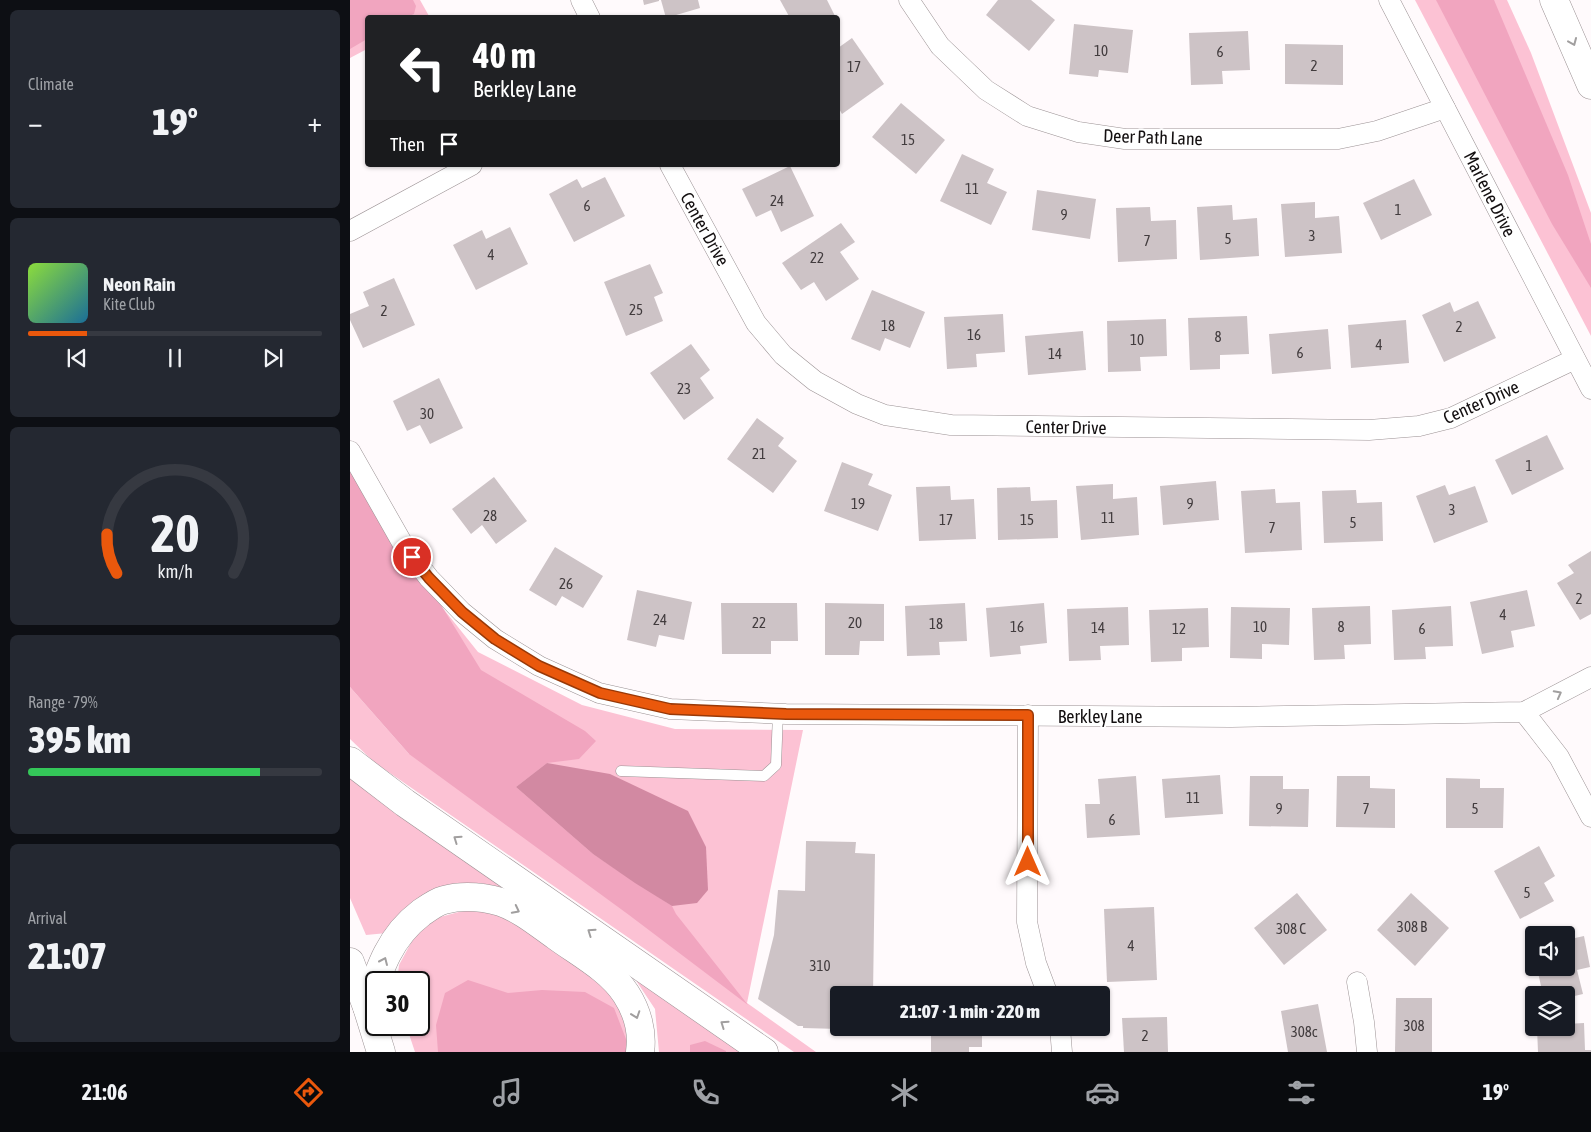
<!DOCTYPE html>
<html lang="en">
<head>
<meta charset="utf-8">
<style>
  :root { --surface:#171b24; --page:#242831; --text:#f1f3f6; --muted:#9ea1a6; --line:#363941; --accent:#ea580c }
  body { margin:0; font-family:"Asap Condensed",sans-serif; background:var(--page); color:var(--text); height:100vh; display:flex; flex-direction:column; font-size:19px; white-space:nowrap }
  * { box-sizing:border-box; margin:0 }
  p { font-size:16px; color:var(--muted) }
  .icon { flex:none; width:28px; height:28px; fill:none; stroke:currentColor; stroke-width:2; stroke-linecap:round; stroke-linejoin:round }
  .map { position:relative; flex:1; overflow:hidden }
  .drawer { display:flex; flex-direction:column; gap:10px; padding:10px; background:#0d0f14; width:350px }
  .drawer>* { flex:none }
  .guide { position:absolute; left:15px; top:15px; width:475px; height:152px; border-radius:5px; box-shadow:0 1px 4px #0004; background:#202124; color:#fff; overflow:hidden }
  .buttons { position:absolute; left:1175px; top:926px; display:grid; gap:10px }
  .buttons a { display:grid; place-items:center; width:50px; height:50px; border-radius:5px; background:var(--surface); box-shadow:0 1px 4px #0004; font-size:25px }
  .speed { position:absolute; left:15px; top:971px; display:flex; gap:10px; font-size:25px; font-weight:700; text-align:center }
  .speed>* { display:grid; place-content:center; width:65px; height:65px; border-radius:50%; background:var(--surface); box-shadow:0 1px 4px #0004; line-height:1 }
  .speed .limit { border:2px solid #111; border-radius:8px; background:#fff; color:#111 }
  .pin { position:absolute; display:grid; place-items:center; width:42px; height:42px; color:#fff; margin:-21px; border:2px solid #fff; border-radius:50%; box-shadow:0 1px 5px #0007 }
  .me { position:absolute; width:55px; margin:-28px; rotate:0deg; stroke-linejoin:round; filter:drop-shadow(0 0 4px #0008) }
  .turn { display:flex; align-items:center; gap:18px; height:105px; padding:0 25px; font-size:22px }
  .turn .icon { width:65px; height:65px; stroke-width:2.5 }
  .turn b { display:block; font-size:35px; line-height:42px }
  .then { display:flex; align-items:center; height:48px; padding:0 25px; background:#0003; gap:10px; font-size:19px }
  .big { font-size:38px; font-weight:800; line-height:1.1 }
  .drawer .card { flex:1; display:flex; flex-direction:column; justify-content:center; gap:8px; min-width:0; padding:0 18px; border-radius:8px; background:var(--page) }
  .drawer .dial { align-items:center; gap:0 }
  .dial svg { height:130px; overflow:visible; fill:none; stroke:var(--line); stroke-width:7; stroke-linecap:round; text-anchor:middle }
  .dial text { fill:var(--text); stroke:none }
  .song { display:flex; align-items:center; gap:15px }
  .cover { width:60px; height:60px; border-radius:8px; background:linear-gradient(135deg,hsl(90 70% 55%),hsl(200 70% 35%)) }
  .played { height:5px; border-radius:2px; background:linear-gradient(90deg,var(--accent) 20%,var(--line) 20%) }
  .keys { display:flex; justify-content:space-around; direction:ltr }
  .heat { display:flex; justify-content:space-between; align-items:center; font-size:28px; direction:ltr }
  .charge { height:8px; border-radius:4px; background:linear-gradient(90deg,#34c759 79%,var(--line) 0) }
  .trip { position:absolute; left:480px; top:986px; width:280px; height:50px; border-radius:5px; background:var(--surface); box-shadow:0 1px 4px #0004; font-weight:800; line-height:50px; text-align:center }
  .tabs { display:flex; height:80px; justify-content:space-around; align-items:center; background:#090b0e; color:var(--muted) }
  .tabs .icon { width:35px; height:35px }
  .tabs .active { color:var(--accent) }
  .tabs b { font-size:22px; color:var(--text) }
  main { display:flex; flex:1; min-height:0 }
  .map>svg:first-child { display:block }
  .green { fill:#fcc2d4 }
  .forest { fill:#f1a5bf }
  .water { fill:#d289a2 }
  .building { fill:#cdc3c6 }
  .lines { fill:none; stroke-linecap:round; stroke-linejoin:round }
  .lane-casing { stroke:#9b9294; stroke-width:11 }
  .street-casing { stroke:#9b9294; stroke-width:21 }
  .secondary-casing { stroke:#9b9294; stroke-width:29 }
  .highway-casing { stroke:#9b9294; stroke-width:29 }
  .lane { stroke:#fff; stroke-width:10 }
  .street { stroke:#fff; stroke-width:20 }
  .secondary { stroke:#fff; stroke-width:28 }
  .highway { stroke:#fff; stroke-width:28 }
  .oneway { stroke:#a19f9f }
  .route-casing { stroke:#983908; stroke-width:12 }
  .route { stroke:#ea580c; stroke-width:9 }
  .labels { text-anchor:middle; dominant-baseline:central; stroke-width:4; stroke-linejoin:round; paint-order:stroke }
  .number-label { font-size:15px; fill:#423c3e }
  .street-label { font-size:18px; fill:#130f10; stroke:#fff }
</style>
</head>
<body>
<main>
<section class="drawer">
<div class="card"><p>Climate</p>
<div class="heat"><a>−</a><b class="big">19°</b><a>+</a></div>
</div>
<div class="card">
<div class="song"><i class="cover"></i><div><b>Neon Rain</b><p>Kite Club</p></div></div>
<div class="played"></div>
<div class="keys"><svg class="icon" aria-label="previous" viewBox="0 0 24 24"><path d="M18 5L8 12l10 7zM5 5v14"/></svg><svg class="icon" aria-label="pause" viewBox="0 0 24 24"><path d="M8 5v14M16 5v14"/></svg><svg class="icon" aria-label="next" viewBox="0 0 24 24"><path d="M6 5l10 7-10 7zM19 5v14"/></svg></div>
</div>
<div class="card dial"><svg viewBox="0 0 100 80">
<path d="M14 69A42 42 0 1 1 86 69"/>
<path d="M14 69A42 42 0 0 1 8 45" stroke="#ea580c"/>
<text x="50" y="56" font-size="32" font-weight="700">20</text>
<text x="50" y="72" font-size="11">km/h</text>
</svg></div>
<div class="card"><p>Range · 79%</p><b class="big">395 km</b><div class="charge"></div></div>
<div class="card"><p>Arrival</p><b class="big">21:07</b></div>
</section>
<div class="map">
<svg width="1241" height="1052" viewBox="0 0 1241 1052">
  <rect width="100%" height="100%" fill="#fffafc"/>
  <g class="green">
    <polygon points="0,0 70,0 79,16 76,17 18,18 17,49 0,58"/>
    <polygon points="1065,0 1157,0 1181,53 1241,213 1241,336"/>
    <polygon points="43,546 128,652 232,705 325,729 453,730 397,1003 466,1052 444,1052 24,762 0,739 0,687 59,754"/>
    <polygon points="0,773 171,892 130,883 95,889 37,933 16,935 0,898"/>
    <polygon points="120,909 155,913 262,989 277,1011 281,1052 65,1052 56,1025 69,1025 69,982 47,982 49,965 62,941 79,920"/>
    <polygon points="279,970 398,1052 309,1052 305,1009"/>
  </g>
  <g class="forest">
    <polygon points="0,0 63,0 66,6 64,14 57,17 18,18 17,39 0,49"/>
    <polygon points="1086,0 1144,0 1218,175 1241,244 1241,288 1202,224"/>
    <polygon points="0,457 131,670 235,731 246,741 229,759 197,763 166,787 243,854 322,906 326,914 398,1005 279,915 59,754 0,687"/>
    <polygon points="118,980 158,993 192,990 235,992 264,1008 281,1052 88,1052 86,1025 95,993"/>
    <polygon points="355,1041 376,1051 376,1052 340,1052 340,1045"/>
  </g>
  <polygon class="water" points="197,763 260,774 338,811 356,847 358,890 347,903 322,906 285,883 243,854 166,787"/>
  <g class="building">
    <polygon points="293,0 309,0 309,1 294,5"/>
    <polygon points="311,0 348,0 350,8 316,18"/>
    <polygon points="430,0 477,0 486,18 440,18"/>
    <polygon points="648,0 681,0 705,20 679,51 636,15"/>
    <polygon points="724,24 783,30 778,73 749,70 748,77 719,74"/>
    <polygon points="898,31 900,70 872,71 873,84 841,85 839,33"/>
    <polygon points="502,38 534,84 492,114 488,107 488,48"/>
    <polygon points="935,44 993,45 993,85 935,84"/>
    <polygon points="551,103 595,140 566,174 522,137"/>
    <polygon points="612,154 644,169 637,183 657,192 641,225 590,201"/>
    <polygon points="440,166 464,216 431,232 421,210 406,217 392,189"/>
    <polygon points="255,177 275,216 224,242 199,194 227,179 232,188"/>
    <polygon points="1064,179 1082,215 1031,240 1013,203"/>
    <polygon points="687,190 746,199 740,239 682,230"/>
    <polygon points="965,202 965,218 989,216 992,253 935,257 931,204"/>
    <polygon points="882,205 883,220 907,218 909,256 850,260 847,207"/>
    <polygon points="800,207 801,221 826,220 827,259 768,262 766,208"/>
    <polygon points="491,223 505,242 490,252 509,279 476,301 464,282 451,290 432,263"/>
    <polygon points="160,227 178,264 126,290 103,245 132,230 136,239"/>
    <polygon points="300,264 313,293 304,297 313,321 276,336 254,282"/>
    <polygon points="44,278 65,325 13,348 0,320 0,314 19,306 13,292"/>
    <polygon points="522,290 575,312 560,348 535,338 530,351 501,339"/>
    <polygon points="1128,301 1146,338 1094,362 1072,315 1100,302 1104,312"/>
    <polygon points="653,314 655,352 626,354 627,367 597,369 594,317"/>
    <polygon points="897,316 899,354 870,355 870,369 840,370 838,318"/>
    <polygon points="816,319 817,356 790,357 791,371 758,372 757,321"/>
    <polygon points="1056,320 1059,363 1001,368 998,325"/>
    <polygon points="978,329 981,369 922,374 919,334"/>
    <polygon points="733,331 736,370 678,375 675,336"/>
    <polygon points="341,344 360,370 350,378 364,398 334,420 300,373"/>
    <polygon points="89,378 113,428 80,444 70,425 57,431 43,401"/>
    <polygon points="407,418 434,438 428,446 447,461 423,493 377,459"/>
    <polygon points="1197,435 1214,469 1162,495 1145,460"/>
    <polygon points="492,462 523,474 518,485 542,495 528,531 474,511"/>
    <polygon points="144,477 177,521 146,544 132,525 121,534 102,509"/>
    <polygon points="866,481 869,520 813,525 810,486"/>
    <polygon points="763,484 763,499 787,497 789,535 731,540 726,486"/>
    <polygon points="1095,485 1099,495 1125,486 1138,522 1084,543 1066,496"/>
    <polygon points="600,486 601,500 624,499 626,539 569,541 566,487"/>
    <polygon points="680,487 681,501 707,500 708,538 648,540 647,488"/>
    <polygon points="925,489 926,503 950,502 952,550 895,553 891,491"/>
    <polygon points="1006,490 1007,503 1032,502 1033,541 974,543 972,491"/>
    <polygon points="205,547 253,576 233,608 212,596 206,606 179,590"/>
    <polygon points="1241,551 1241,614 1230,620 1207,583 1224,573 1218,565"/>
    <polygon points="287,590 342,602 334,640 309,635 306,647 277,640"/>
    <polygon points="1177,590 1185,626 1161,631 1164,647 1132,654 1120,602"/>
    <polygon points="371,603 447,603 448,641 421,641 421,654 372,654"/>
    <polygon points="475,603 534,604 534,641 510,641 509,655 475,655"/>
    <polygon points="615,603 617,641 589,642 590,655 557,656 555,606"/>
    <polygon points="694,603 697,643 670,646 671,654 640,657 636,608"/>
    <polygon points="1020,606 1021,644 994,645 995,659 964,660 962,608"/>
    <polygon points="1101,606 1103,646 1075,647 1076,659 1044,660 1042,610"/>
    <polygon points="778,607 779,645 750,646 751,660 719,661 717,609"/>
    <polygon points="881,607 940,608 939,645 912,644 912,659 880,658"/>
    <polygon points="858,608 859,647 832,648 832,661 801,662 799,610"/>
    <polygon points="870,775 873,814 815,818 812,779"/>
    <polygon points="786,776 790,835 737,838 735,804 750,804 748,779"/>
    <polygon points="900,776 933,776 933,789 959,789 958,827 899,826"/>
    <polygon points="987,776 1020,776 1020,788 1045,789 1045,828 986,827"/>
    <polygon points="1096,778 1130,779 1130,788 1154,788 1153,828 1096,828"/>
    <polygon points="456,841 506,842 505,853 525,854 523,995 489,995 489,1029 453,1028 453,1026 448,1026 408,999 424,935 428,890 455,891"/>
    <polygon points="1189,846 1205,876 1194,883 1204,901 1170,919 1144,871"/>
    <polygon points="947,893 977,930 934,965 904,928"/>
    <polygon points="1061,893 1099,928 1065,966 1027,930"/>
    <polygon points="804,907 807,980 757,982 754,909"/>
    <polygon points="1234,936 1240,967 1227,970 1233,994 1216,998 1216,995 1193,995 1187,968 1216,968 1216,940"/>
    <polygon points="1046,998 1082,998 1082,1052 1045,1052"/>
    <polygon points="968,1004 977,1052 938,1052 931,1011"/>
    <polygon points="817,1017 818,1052 774,1052 772,1018"/>
    <polygon points="1234,1023 1235,1050 1241,1050 1241,1052 1188,1052 1187,1028 1216,1028 1216,1024"/>
    <polygon points="581,1028 632,1028 632,1047 619,1047 619,1052 581,1052"/>
  </g>
  <g class="lines">
    <defs>
      <polyline id="lane" points="271,771 414,776 426,765 428,713"/>
      <g id="street">
        <polyline points="231,0 240,18"/>
        <polyline points="559,0 590,46 636,90 677,116 728,132 775,139 988,139 1027,131 1095,108"/>
        <polyline points="1039,0 1241,389"/>
        <polyline points="320,165 406,323 433,355 465,381 507,404 535,415 601,425 1019,430 1069,426 1101,418 1225,359"/>
        <polyline points="0,231 122,165"/>
        <polyline points="0,451 54,546 79,578 112,612 145,639 189,666 249,693 320,709 436,714 881,717 1174,712 1241,677"/>
        <polyline points="1174,712 1209,757 1241,817"/>
        <polyline points="678,715 677,922 686,963 698,995"/>
        <polyline points="1007,982 1014,1022 1017,1052"/>
        <polyline points="710,1028 712,1052"/>
      </g>
      <polyline id="secondary" points="1204,0 1241,85"/>
      <g id="highway">
        <polyline points="0,761 55,803 414,1052"/>
        <polyline points="0,962 17,1007 31,1052"/>
        <path d="M17,1007C29,970 39,937 71,913C78,908 86,902 94,900C113,895 133,897 151,902C171,909 189,924 206,936C229,953 260,969 276,994C287,1011 293,1032 290,1052"/>
      </g>
    </defs>
    <use href="#lane" class="lane-casing"/>
    <use href="#street" class="street-casing"/>
    <use href="#secondary" class="secondary-casing"/>
    <use href="#highway" class="highway-casing"/>
    <use href="#lane" class="lane"/>
    <use href="#street" class="street"/>
    <use href="#secondary" class="secondary"/>
    <use href="#highway" class="highway"/>
  </g>
  <defs><path id="oneway-chevron" d="M-2-3.5L2.5 0L-2 3.5" fill="none" stroke-width="1.6" stroke-linecap="round" stroke-linejoin="round" transform="scale(1.25)"/></defs>
  <g class="oneway">
    <use href="#oneway-chevron" transform="translate(1223 42) rotate(67)"/>
    <use href="#oneway-chevron" transform="translate(1208 694) rotate(-28)"/>
    <use href="#oneway-chevron" transform="translate(107 839) rotate(-145)"/>
    <use href="#oneway-chevron" transform="translate(166 910) rotate(27)"/>
    <use href="#oneway-chevron" transform="translate(241 932) rotate(-145)"/>
    <use href="#oneway-chevron" transform="translate(34 961) rotate(-66)"/>
    <use href="#oneway-chevron" transform="translate(286 1015) rotate(71)"/>
    <use href="#oneway-chevron" transform="translate(374 1024) rotate(-145)"/>
  </g>
  <g class="lines">
    <defs>
      <polyline id="route" points="62,557 79,578 112,612 145,639 189,666 250,693 320,709 436,714 678,715 678,862"/>
    </defs>
    <use href="#route" class="route-casing"/>
    <use href="#route" class="route"/>
  </g>
  <g class="labels">
    <g class="number-label">
      <text x="751" y="50">10</text>
      <text x="870" y="51">6</text>
      <text x="964" y="65">2</text>
      <text x="504" y="66">17</text>
      <text x="558" y="139">15</text>
      <text x="622" y="188">11</text>
      <text x="427" y="200">24</text>
      <text x="237" y="205">6</text>
      <text x="1048" y="209">1</text>
      <text x="714" y="214">9</text>
      <text x="962" y="235">3</text>
      <text x="878" y="238">5</text>
      <text x="797" y="240">7</text>
      <text x="141" y="254">4</text>
      <text x="467" y="257">22</text>
      <text x="286" y="309">25</text>
      <text x="34" y="310">2</text>
      <text x="538" y="325">18</text>
      <text x="1109" y="326">2</text>
      <text x="624" y="334">16</text>
      <text x="868" y="336">8</text>
      <text x="787" y="339">10</text>
      <text x="1029" y="344">4</text>
      <text x="950" y="352">6</text>
      <text x="705" y="353">14</text>
      <text x="334" y="388">23</text>
      <text x="77" y="413">30</text>
      <text x="409" y="453">21</text>
      <text x="1179" y="465">1</text>
      <text x="508" y="503">19</text>
      <text x="840" y="503">9</text>
      <text x="1102" y="509">3</text>
      <text x="140" y="515">28</text>
      <text x="758" y="517">11</text>
      <text x="596" y="519">17</text>
      <text x="677" y="519">15</text>
      <text x="1003" y="522">5</text>
      <text x="922" y="527">7</text>
      <text x="216" y="583">26</text>
      <text x="1229" y="598">2</text>
      <text x="1153" y="614">4</text>
      <text x="310" y="619">24</text>
      <text x="409" y="622">22</text>
      <text x="505" y="622">20</text>
      <text x="586" y="623">18</text>
      <text x="667" y="626">16</text>
      <text x="910" y="626">10</text>
      <text x="991" y="626">8</text>
      <text x="748" y="627">14</text>
      <text x="829" y="628">12</text>
      <text x="1072" y="628">6</text>
      <text x="843" y="797">11</text>
      <text x="929" y="808">9</text>
      <text x="1016" y="808">7</text>
      <text x="1125" y="808">5</text>
      <text x="762" y="819">6</text>
      <text x="1177" y="892">5</text>
      <text x="1062" y="926">308 B</text>
      <text x="941" y="928">308 C</text>
      <text x="781" y="945">4</text>
      <text x="470" y="965">310</text>
      <text x="1064" y="1025">308</text>
      <text x="954" y="1031">308c</text>
      <text x="795" y="1035">2</text>
    </g>
    <g class="street-label">
      <text transform="translate(803 137) rotate(2)">Deer Path Lane</text>
      <text transform="translate(1140 194) rotate(63)">Marlene Drive</text>
      <text transform="translate(355 229) rotate(61)">Center Drive</text>
      <text transform="translate(1131 402) rotate(-24)">Center Drive</text>
      <text transform="translate(716 427) rotate(1)">Center Drive</text>
      <text x="750" y="716">Berkley Lane</text>
    </g>
  </g>
</svg>
<div class="buttons">
<a><svg class="icon" aria-label="sound" viewBox="0 0 24 24"><path d="M4 9h4l5-4v14l-5-4H4zM17 9q2 3 0 6"/></svg></a>
<a><svg class="icon" aria-label="layers" viewBox="0 0 24 24"><path d="M12 4l9 5-9 5-9-5zM3 14l9 5 9-5"/></svg></a>
</div>
<div class="speed"><div class="limit">30</div></div>
<div class="pin" style="left:62px;top:557px;background:#d93025"><svg class="icon" aria-label="arrive" viewBox="0 0 24 24"><path d="M6 21V4h12l-3 4 3 4H6"/></svg></div>
<svg class="me" style="left:678px;top:862px" viewBox="-20 -20 40 40"><path d="M0-17L14 15 0 8-14 15z" fill="#ea580c" stroke="#fff" stroke-width="4"/></svg>
<div class="trip">21:07 · 1 min · 220 m</div>
<div class="guide">
<div class="turn"><svg class="icon" aria-label="left" viewBox="0 0 24 24"><path d="M17 20v-9H6M10 6l-5 5 5 5"/></svg><div><b>40 m</b>Berkley Lane</div></div>
<div class="then">Then<svg class="icon" aria-label="arrive" viewBox="0 0 24 24"><path d="M6 21V4h12l-3 4 3 4H6"/></svg></div>
</div>
</div>
</main>
<nav class="tabs">
<b>21:06</b>
<svg class="icon active" aria-label="directions" viewBox="0 0 24 24"><path d="M12 3l9 9-9 9-9-9zM9 14v-3h6M13 9l2 2-2 2"/></svg>
<svg class="icon" aria-label="music" viewBox="0 0 24 24"><path d="M9 18V5l10-2v13"/><circle cx="6" cy="18" r="3"/><circle cx="16" cy="16" r="3"/></svg>
<svg class="icon" aria-label="phone" viewBox="0 0 24 24"><path d="M5 4h4l2 5-3 2q2 4 5 5l2-3 5 2v4C11 20 4 13 5 4z"/></svg>
<svg class="icon" aria-label="climate" viewBox="0 0 24 24"><path d="M12 3v18M4 7l16 10M4 17L20 7"/></svg>
<svg class="icon" aria-label="car" viewBox="0 0 24 24"><path d="M5 17H2v-5l4-1 3-4h7l3 4 3 1v5h-3M9 17h6M6 11h13"/><circle cx="7" cy="17" r="2"/><circle cx="17" cy="17" r="2"/></svg>
<svg class="icon" aria-label="filters" viewBox="0 0 24 24"><path d="M4 7h16M4 17h16"/><circle cx="9" cy="7" r="2"/><circle cx="15" cy="17" r="2"/></svg>
<b>19°</b>
</nav>
</body>
</html>
